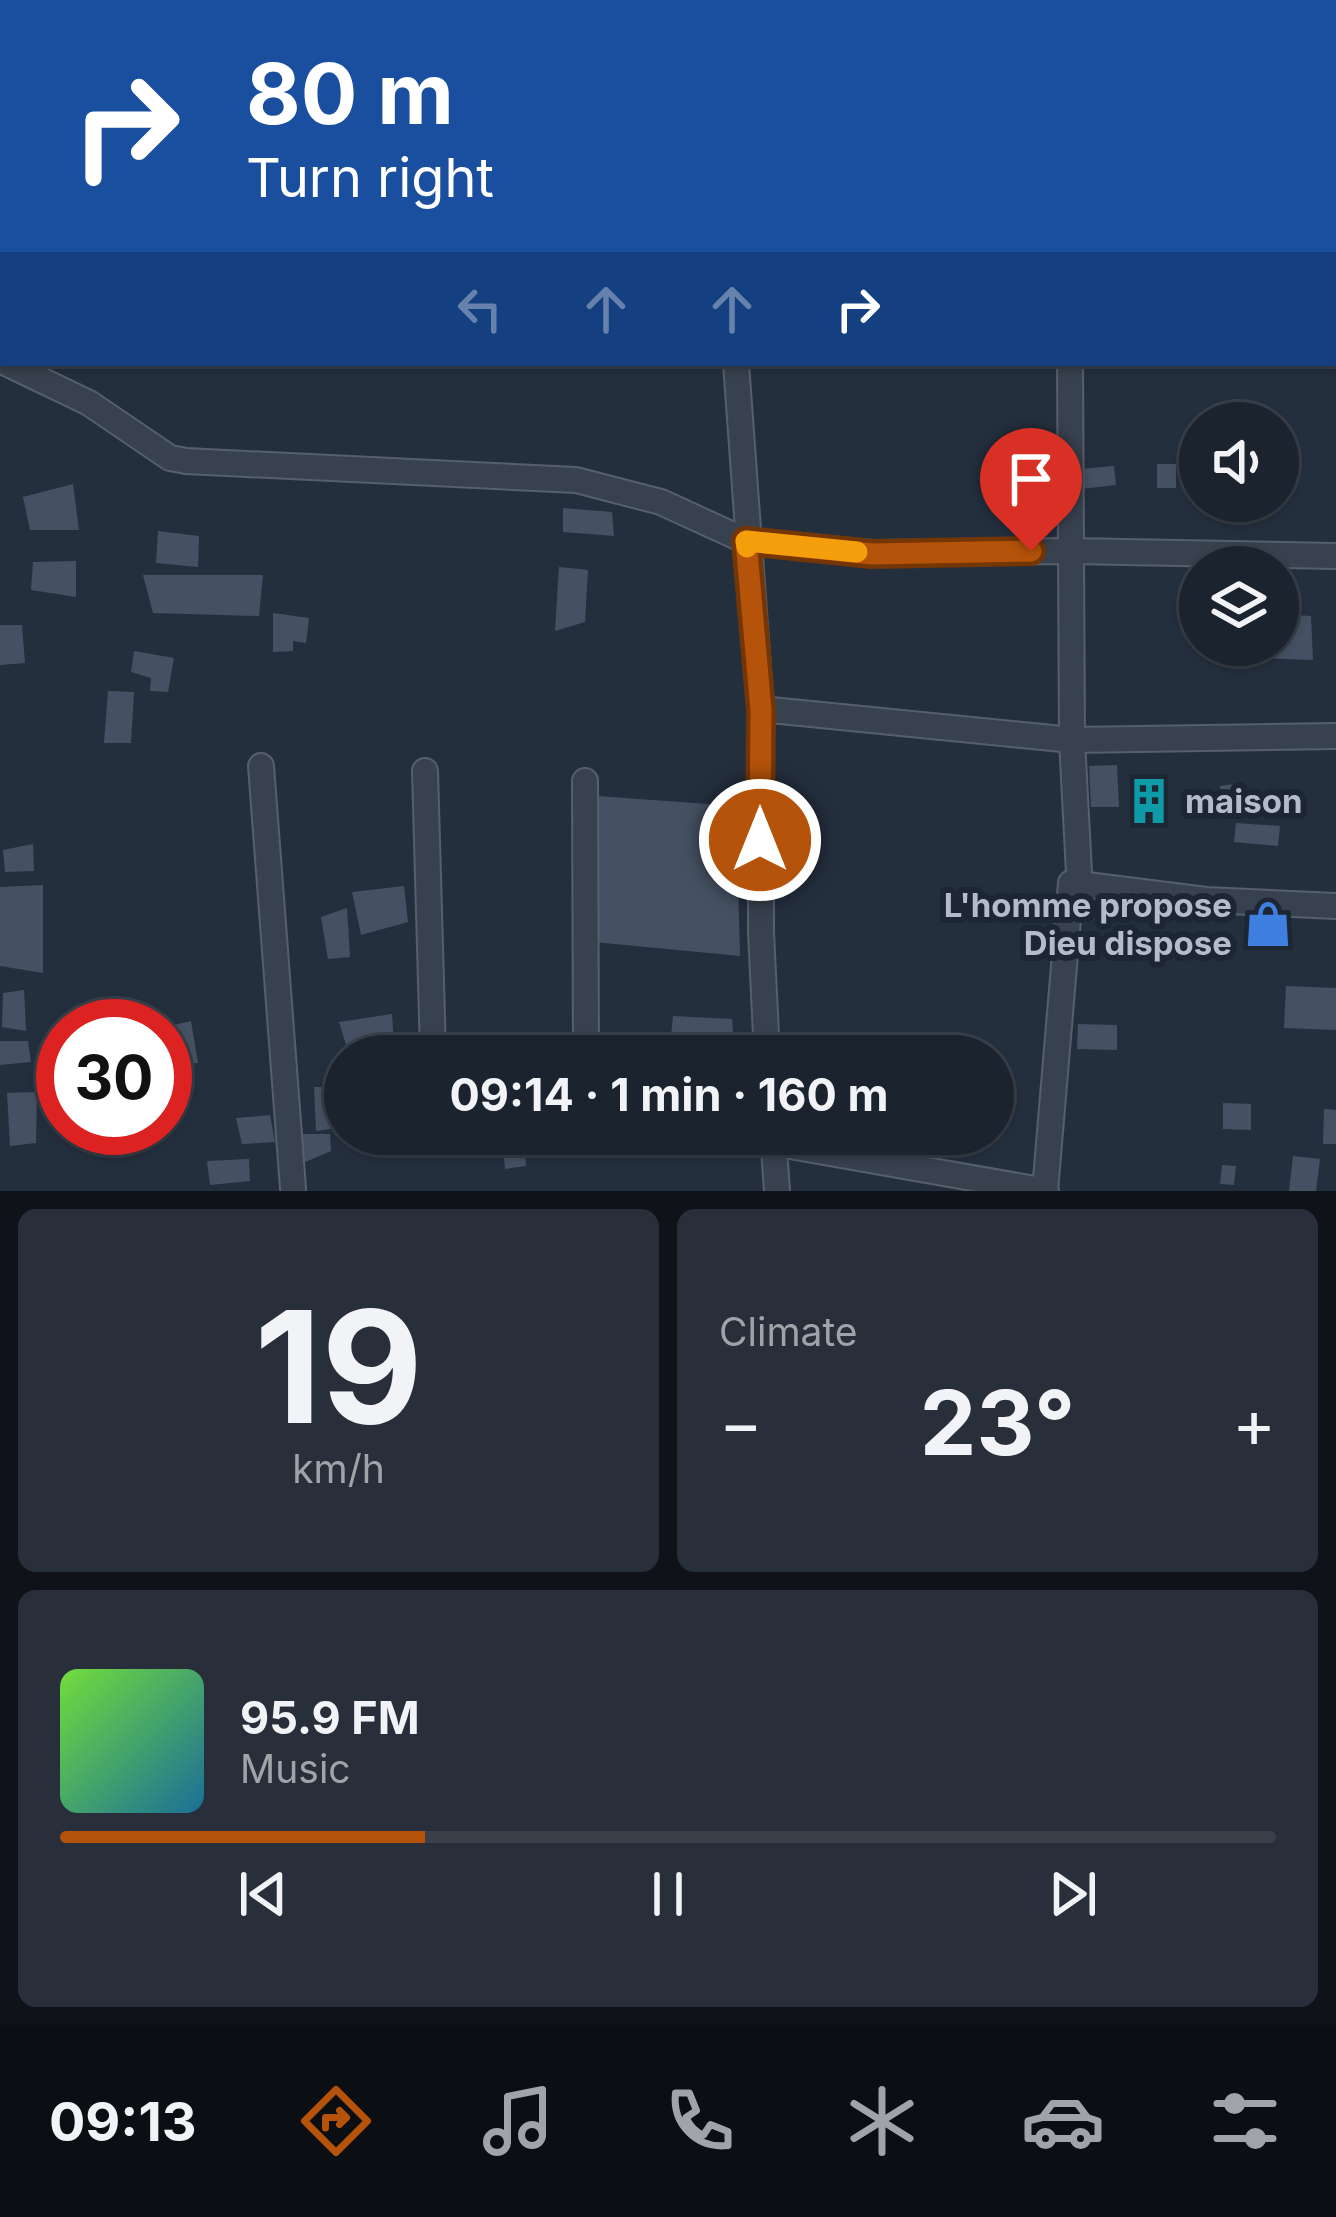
<!DOCTYPE html>
<html lang="en">
<head>
<meta charset="utf-8">
<style>
  :root { --surface:#1b232e; --page:#282f3a; --text:#f1f3f6; --muted:#a0a4aa; --line:#39404a; --accent:#b45309 }
  body { margin:0; font-family:Inter,sans-serif; background:var(--page); color:var(--text); height:100vh; display:flex; flex-direction:column; font-size:45px; white-space:nowrap }
  * { box-sizing:border-box; margin:0 }
  p { font-size:39px; color:var(--muted) }
  .icon { flex:none; width:66px; height:66px; fill:none; stroke:currentColor; stroke-width:2; stroke-linecap:round; stroke-linejoin:round }
  .map { position:relative; height:1191px; overflow:hidden }
  .sheet { display:flex; flex-direction:column; gap:18px; padding:18px; background:#0f1319; flex:1 }
  .sheet>* { flex:none }
  .top-card { position:absolute; left:0px; top:0px; width:1338px; height:366px; box-shadow:0 3px 9px #0004,0 0 0 3px var(--line); background:#1a4fa0; color:#fff; overflow:hidden }
  .controls { position:absolute; left:1179px; top:402px; display:grid; gap:24px }
  .controls a { display:grid; place-items:center; width:120px; height:120px; border-radius:50%; background:var(--surface); box-shadow:0 3px 9px #0004,0 0 0 3px var(--line); font-size:60px }
  .speed { position:absolute; left:36px; top:999px; display:flex; gap:24px; font-size:60px; font-weight:700; text-align:center }
  .speed>* { display:grid; place-content:center; width:156px; height:156px; border-radius:50%; background:var(--surface); box-shadow:0 3px 9px #0004,0 0 0 3px var(--line); line-height:1 }
  .speed .limit { border:18px solid #d22; background:#fff; color:#111 }
  .pin { position:absolute; display:grid; place-items:center; width:102px; height:102px; color:#fff; margin:-123px -51px; border-radius:50% 50% 50% 0; rotate:-45deg; box-shadow:0 0 12px #0007 }
  .pin .icon { rotate:45deg }
  .me { position:absolute; width:132px; margin:-66px; rotate:0deg; stroke-linejoin:round; filter:drop-shadow(0 0 9px #0008) }
  .turn { display:flex; align-items:center; gap:42px; height:252px; padding:0 48px; font-size:54px }
  .turn .icon { width:156px; height:156px; stroke-width:2.5 }
  .turn b { display:block; font-size:84px; line-height:102px }
  .lanes { display:flex; align-items:center; height:114px; padding:0 48px; background:#0003; justify-content:center; gap:60px; direction:ltr }
  .lanes .off { opacity:.35 }
  .big { font-size:90px; font-weight:700; line-height:1.1 }
  .sheet .widget { flex:1; display:flex; flex-direction:column; justify-content:center; gap:18px; min-width:0; padding:0 42px; border-radius:18px; background:var(--page) }
  .sheet .dial { align-items:center; gap:0 }
  .dial b { font-size:156px; line-height:1 }
  .song { display:flex; align-items:center; gap:36px }
  .cover { width:144px; height:144px; border-radius:18px; background:linear-gradient(135deg,hsl(100 70% 55%),hsl(200 70% 35%)) }
  .played { height:12px; border-radius:6px; background:linear-gradient(90deg,var(--accent) 30%,var(--line) 30%) }
  .keys { display:flex; justify-content:space-around; direction:ltr }
  .heat { display:flex; justify-content:space-between; align-items:center; font-size:66px; direction:ltr }
  .sheet .tiles { flex:1; display:grid; gap:18px; grid-template-columns:1fr 1fr }
  .widget:last-child { grid-column:span 2 }
  .trip { position:absolute; left:324px; top:1035px; width:690px; height:120px; border-radius:60px; background:var(--surface); box-shadow:0 3px 9px #0004,0 0 0 3px var(--line); font-weight:700; line-height:120px; text-align:center }
  .tabs { display:flex; height:192px; justify-content:space-around; align-items:center; background:#0b0e12; color:var(--muted) }
  .tabs .icon { width:84px; height:84px }
  .tabs .active { color:var(--accent) }
  .tabs b { font-size:54px; color:var(--text) }
  .map>svg:first-child { display:block }
  .building { fill:#455162 }
  .lines { fill:none; stroke-linecap:round; stroke-linejoin:round }
  .street-casing { stroke:#565f6c; stroke-width:28 }
  .street { stroke:#38414e; stroke-width:24 }
  .route-casing { stroke:#753606; stroke-width:30 }
  .route { stroke:#b45309; stroke-width:21 }
  .slow { stroke:#f59e0b; stroke-width:21 }
  .labels { text-anchor:middle; dominant-baseline:central; stroke-width:12; stroke-linejoin:round; paint-order:stroke }
  .poi-label { font-size:33px; font-weight:bold; fill:#b4bcc9; stroke:#1d2633; text-anchor:start }
</style>
</head>
<body>
<div class="map">
<svg width="1336" height="1191" viewBox="0 0 1336 1191">
  <rect width="100%" height="100%" fill="#242f3e"/>
  <g class="building">
    <rect x="1157" y="464" width="19" height="24"/>
    <polygon points="1114,466 1116,485 1080,489 1079,469"/>
    <polygon points="73,484 79,530 30,530 23,497"/>
    <polygon points="563,508 612,512 614,536 563,532"/>
    <polygon points="158,531 199,536 198,567 156,563"/>
    <polygon points="76,561 76,597 31,590 33,562"/>
    <polygon points="559,567 588,570 585,622 555,631"/>
    <polygon points="143,575 263,575 259,616 153,613"/>
    <polygon points="273,613 309,618 306,643 293,641 293,651 273,652"/>
    <polygon points="1278,614 1311,616 1313,660 1254,658 1253,645 1278,645"/>
    <polygon points="0,625 22,625 25,663 0,665"/>
    <polygon points="134,651 174,658 168,692 150,691 151,678 131,672"/>
    <polygon points="108,691 134,692 131,743 104,743"/>
    <polygon points="1117,765 1119,807 1091,807 1089,766"/>
    <polygon points="1234,784 1236,800 1222,802 1220,786"/>
    <polygon points="1156,793 1157,808 1141,809 1140,794"/>
    <polygon points="597,796 736,806 740,956 594,942"/>
    <polygon points="1236,823 1280,826 1278,846 1234,842"/>
    <polygon points="33,844 34,871 5,872 3,850"/>
    <polygon points="43,885 43,973 0,966 0,887"/>
    <polygon points="404,886 408,922 361,935 352,892"/>
    <polygon points="347,908 350,957 328,959 321,917"/>
    <polygon points="1254,915 1283,916 1283,934 1253,933"/>
    <polygon points="1286,986 1336,988 1336,1030 1284,1028"/>
    <polygon points="24,990 26,1031 2,1027 3,993"/>
    <polygon points="392,1014 394,1045 348,1051 339,1022"/>
    <polygon points="673,1016 732,1019 734,1044 670,1047"/>
    <polygon points="191,1021 198,1063 174,1065 170,1026"/>
    <polygon points="1078,1024 1117,1025 1117,1050 1077,1049"/>
    <polygon points="602,1033 651,1039 650,1056 602,1056"/>
    <polygon points="0,1041 28,1041 31,1062 0,1065"/>
    <polygon points="657,1047 715,1052 715,1056 656,1056"/>
    <polygon points="63,1056 63,1083 50,1083 47,1057"/>
    <polygon points="314,1087 345,1087 345,1127 316,1131"/>
    <polygon points="37,1092 36,1143 10,1146 7,1093"/>
    <polygon points="1223,1103 1251,1104 1251,1130 1223,1129"/>
    <polygon points="1324,1109 1336,1110 1336,1144 1323,1144"/>
    <polygon points="270,1115 275,1142 242,1144 236,1118"/>
    <polygon points="301,1134 330,1134 331,1151 303,1163"/>
    <polygon points="502,1134 524,1134 526,1166 505,1169"/>
    <polygon points="1293,1156 1320,1159 1316,1191 1289,1191"/>
    <polygon points="249,1159 250,1181 210,1185 207,1161"/>
    <polygon points="1222,1165 1236,1166 1234,1185 1220,1184"/>
  </g>
  <g class="lines">
    <defs>
      <g id="street">
        <polyline points="519,0 522,3"/>
        <polyline points="1335,268 1336,268"/>
        <polyline points="6,363 89,403 170,458 186,461 576,480 661,502 746,541 872,553 1071,551 1336,556"/>
        <polyline points="736,363 761,709 761,932 767,1056"/>
        <polyline points="1070,363 1072,740 1079,873"/>
        <polyline points="761,709 1072,740 1336,736"/>
        <polyline points="261,766 293,1188"/>
        <polyline points="425,771 433,1052"/>
        <polyline points="585,781 586,1056"/>
        <polyline points="773,1134 777,1191"/>
        <polyline points="773,1143 1046,1191"/>
        <polyline points="1045,1191 1071,883 1206,900 1336,906"/>
      </g>
    </defs>
    <use href="#street" class="street-casing"/>
    <use href="#street" class="street"/>
  </g>
  <g class="lines">
    <defs>
      <polyline id="route" points="760,840 761,710 746,541 872,554 1031,551"/>
    </defs>
    <use href="#route" class="route-casing"/>
    <use href="#route" class="route"/>
    <polyline class="slow" points="747,547 746,541 857,552"/>
  </g>
  <defs>
    <symbol id="building-bare" viewBox="-9 -9 18 18"><path d="M-4-6H4V6H1V3H-1V6H-4ZM-2.5-4.3h1.7v1.8h-1.7ZM.8-4.3h1.7v1.8H.8ZM-2.5-1h1.7V.8h-1.7ZM.8-1h1.7V.8H.8Z" fill="#0f9aa8" stroke="#1d2633" stroke-width="2.5" paint-order="stroke"/></symbol>
    <symbol id="shop-bare" viewBox="-9 -9 18 18"><path d="M-5-2.5h2.3a2.7 3.5 0 0 1 5.4 0H5L5.5 6h-11ZM-1.5-2.5h3a1.5 2.3 0 0 0-3 0Z" fill="#3f7fe0" stroke="#1d2633" stroke-width="2.5" paint-order="stroke"/></symbol>
  </defs>
  <g fill-rule="evenodd">
    <use href="#building-bare" x="1116" y="768" width="66" height="66"/>
    <use href="#shop-bare" x="1235" y="891" width="66" height="66"/>
  </g>
  <g class="labels">
    <g class="poi-label">
      <text x="1185" y="801">maison</text>
      <text x="1232" y="905" text-anchor="end">L'homme propose<tspan x="1232" dy="38">Dieu dispose</tspan></text>
    </g>
  </g>
</svg>
<div class="controls">
<a><svg class="icon" aria-label="sound" viewBox="0 0 24 24"><path d="M4 9h4l5-4v14l-5-4H4zM17 9q2 3 0 6"/></svg></a>
<a><svg class="icon" aria-label="layers" viewBox="0 0 24 24"><path d="M12 4l9 5-9 5-9-5zM3 14l9 5 9-5"/></svg></a>
</div>
<div class="speed"><div class="limit">30</div></div>
<div class="pin" style="left:1031px;top:551px;background:#d93025"><svg class="icon" aria-label="arrive" viewBox="0 0 24 24"><path d="M6 21V4h12l-3 4 3 4H6"/></svg></div>
<svg class="me" style="left:760px;top:840px" viewBox="-20 -20 40 40"><circle r="17" fill="#b45309" stroke="#fff" stroke-width="3"/><path d="M0-11L8 9 0 5-8 9z" fill="#fff"/></svg>
<div class="trip">09:14 · 1 min · 160 m</div>
<div class="top-card">
<div class="turn"><svg class="icon" aria-label="right" viewBox="0 0 24 24"><path d="M7 20v-9h11M14 6l5 5-5 5"/></svg><div><b>80 m</b>Turn right</div></div>
<div class="lanes"><svg class="icon off" aria-label="left" viewBox="0 0 24 24"><path d="M17 20v-9H6M10 6l-5 5 5 5"/></svg><svg class="icon off" aria-label="ahead" viewBox="0 0 24 24"><path d="M12 20V5M6 11l6-6 6 6"/></svg><svg class="icon off" aria-label="ahead" viewBox="0 0 24 24"><path d="M12 20V5M6 11l6-6 6 6"/></svg><svg class="icon" aria-label="right" viewBox="0 0 24 24"><path d="M7 20v-9h11M14 6l5 5-5 5"/></svg></div>
</div>
</div>
<section class="sheet">
<div class="tiles">
<div class="widget dial"><b>19</b><p>km/h</p></div>
<div class="widget"><p>Climate</p>
<div class="heat"><a>−</a><b class="big">23°</b><a>+</a></div>
</div>
<div class="widget">
<div class="song"><i class="cover"></i><div><b>95.9 FM</b><p>Music</p></div></div>
<div class="played"></div>
<div class="keys"><svg class="icon" aria-label="previous" viewBox="0 0 24 24"><path d="M18 5L8 12l10 7zM5 5v14"/></svg><svg class="icon" aria-label="pause" viewBox="0 0 24 24"><path d="M8 5v14M16 5v14"/></svg><svg class="icon" aria-label="next" viewBox="0 0 24 24"><path d="M6 5l10 7-10 7zM19 5v14"/></svg></div>
</div>
</div>
</section>
<nav class="tabs">
<b>09:13</b>
<svg class="icon active" aria-label="directions" viewBox="0 0 24 24"><path d="M12 3l9 9-9 9-9-9zM9 14v-3h6M13 9l2 2-2 2"/></svg>
<svg class="icon" aria-label="music" viewBox="0 0 24 24"><path d="M9 18V5l10-2v13"/><circle cx="6" cy="18" r="3"/><circle cx="16" cy="16" r="3"/></svg>
<svg class="icon" aria-label="phone" viewBox="0 0 24 24"><path d="M5 4h4l2 5-3 2q2 4 5 5l2-3 5 2v4C11 20 4 13 5 4z"/></svg>
<svg class="icon" aria-label="climate" viewBox="0 0 24 24"><path d="M12 3v18M4 7l16 10M4 17L20 7"/></svg>
<svg class="icon" aria-label="car" viewBox="0 0 24 24"><path d="M5 17H2v-5l4-1 3-4h7l3 4 3 1v5h-3M9 17h6M6 11h13"/><circle cx="7" cy="17" r="2"/><circle cx="17" cy="17" r="2"/></svg>
<svg class="icon" aria-label="filters" viewBox="0 0 24 24"><path d="M4 7h16M4 17h16"/><circle cx="9" cy="7" r="2"/><circle cx="15" cy="17" r="2"/></svg>
</nav>
</body>
</html>
